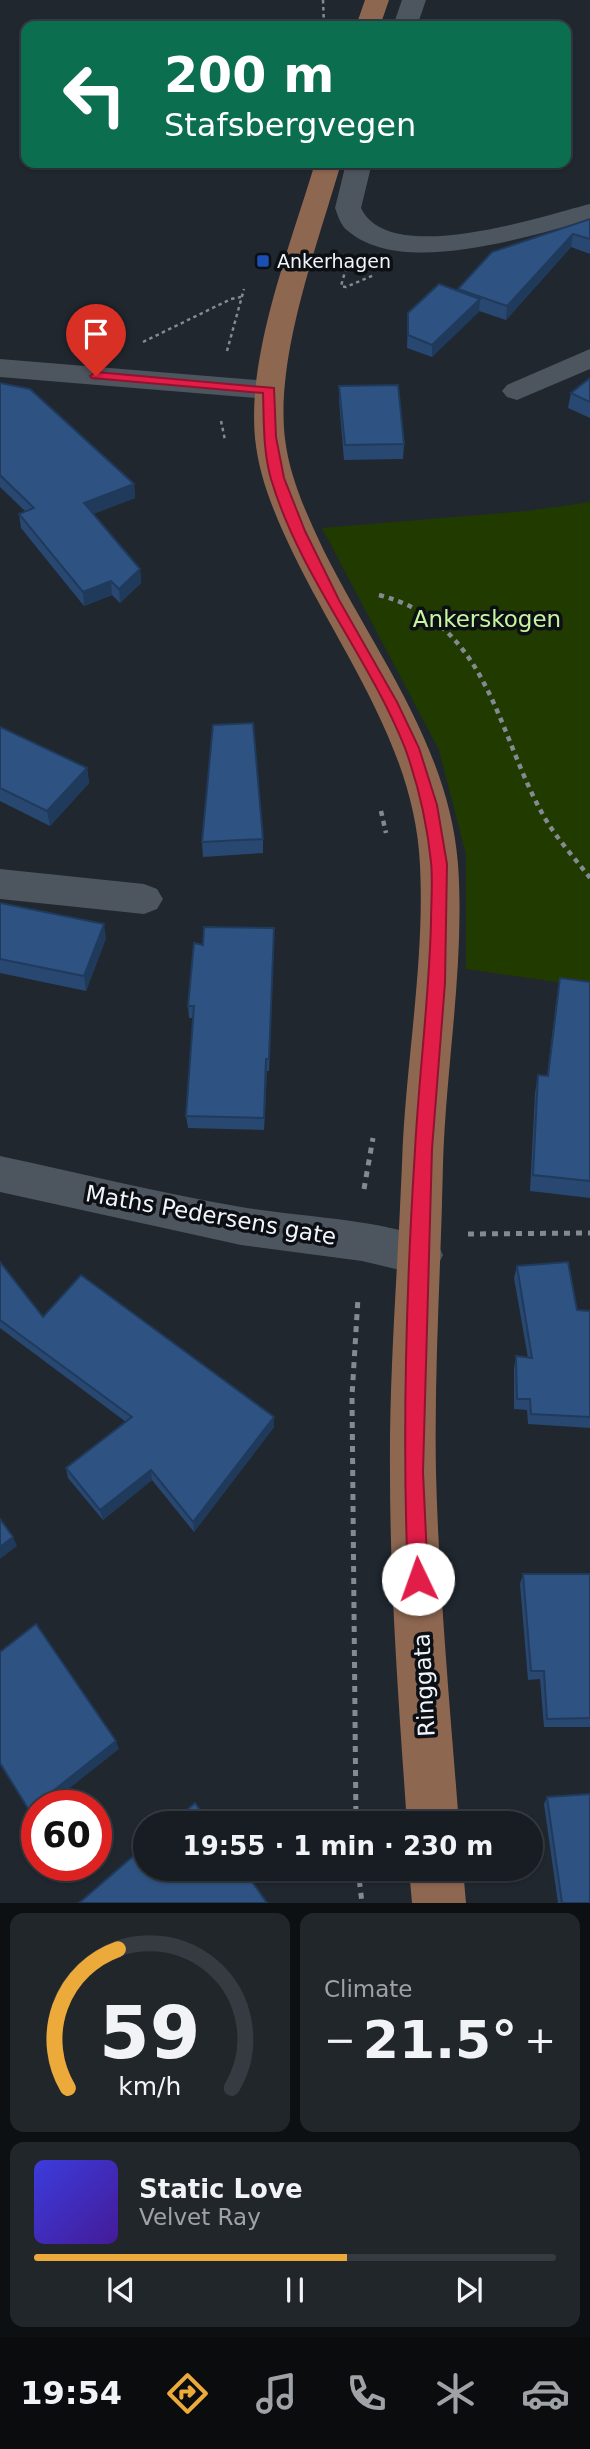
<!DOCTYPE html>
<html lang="en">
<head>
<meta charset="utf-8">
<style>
  :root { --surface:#181d23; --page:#21262b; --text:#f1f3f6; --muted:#9fa2a6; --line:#363b41; --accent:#ebaa39 }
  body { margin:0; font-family:"DejaVu Sans",sans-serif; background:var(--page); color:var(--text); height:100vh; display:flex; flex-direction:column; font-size:26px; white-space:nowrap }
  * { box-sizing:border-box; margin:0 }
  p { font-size:23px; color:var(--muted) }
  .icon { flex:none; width:38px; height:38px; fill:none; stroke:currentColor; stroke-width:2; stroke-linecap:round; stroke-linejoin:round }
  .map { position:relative; height:1903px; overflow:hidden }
  .panel { display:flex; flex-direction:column; gap:10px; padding:10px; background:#0d1013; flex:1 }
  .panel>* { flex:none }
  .top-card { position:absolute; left:21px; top:21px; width:550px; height:147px; border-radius:14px; box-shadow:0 2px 5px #0004,0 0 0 2px var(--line); background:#0b6e4f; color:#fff; overflow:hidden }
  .speed { position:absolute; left:21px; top:1790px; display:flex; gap:14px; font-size:35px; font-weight:700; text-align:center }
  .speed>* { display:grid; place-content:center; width:91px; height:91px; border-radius:50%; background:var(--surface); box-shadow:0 2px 5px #0004,0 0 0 2px var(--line); line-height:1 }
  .speed .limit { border:10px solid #d22; background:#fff; color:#111 }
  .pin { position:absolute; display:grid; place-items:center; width:60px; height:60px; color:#fff; margin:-72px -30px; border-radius:50% 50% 50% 0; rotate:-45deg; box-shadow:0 0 7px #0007 }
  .pin .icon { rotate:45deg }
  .me { position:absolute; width:77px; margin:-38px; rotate:357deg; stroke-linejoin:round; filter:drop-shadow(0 0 5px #0008) }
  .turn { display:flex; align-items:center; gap:24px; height:147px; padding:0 28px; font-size:32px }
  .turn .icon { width:91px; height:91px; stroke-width:2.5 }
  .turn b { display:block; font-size:49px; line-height:60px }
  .big { font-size:52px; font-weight:700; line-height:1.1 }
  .panel .widget { flex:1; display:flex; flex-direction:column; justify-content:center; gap:10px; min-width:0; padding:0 24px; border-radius:14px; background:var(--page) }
  .panel .dial { align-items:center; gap:0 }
  .dial svg { height:182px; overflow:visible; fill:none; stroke:var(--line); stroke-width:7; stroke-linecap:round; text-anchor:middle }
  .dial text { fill:var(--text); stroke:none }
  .song { display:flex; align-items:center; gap:21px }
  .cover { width:84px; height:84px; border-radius:10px; background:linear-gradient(135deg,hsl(240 70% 55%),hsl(260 70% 35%)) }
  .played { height:7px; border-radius:4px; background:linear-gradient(90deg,var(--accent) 60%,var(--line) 60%) }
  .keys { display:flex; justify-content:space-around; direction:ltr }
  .heat { display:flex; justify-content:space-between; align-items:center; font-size:38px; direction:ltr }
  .panel .tiles { flex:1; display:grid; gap:10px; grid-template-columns:1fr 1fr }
  .widget:last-child { grid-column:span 2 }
  .trip { position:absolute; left:133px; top:1811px; width:410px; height:70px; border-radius:35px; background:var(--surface); box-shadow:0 2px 5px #0004,0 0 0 2px var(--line); font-weight:700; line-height:70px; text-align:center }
  .menu { display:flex; height:112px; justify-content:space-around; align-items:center; background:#0a0c0e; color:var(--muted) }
  .menu .icon { width:49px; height:49px }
  .menu .selected { color:var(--accent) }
  .menu b { font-size:32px; color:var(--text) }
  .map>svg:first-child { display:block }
  .green { fill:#213a00 }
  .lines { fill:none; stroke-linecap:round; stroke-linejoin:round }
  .path-far2 { stroke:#848a91; stroke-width:2.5; stroke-dasharray:3.5 3.5; stroke-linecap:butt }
  .path-far1 { stroke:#848a91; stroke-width:4.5; stroke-dasharray:5 5; stroke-linecap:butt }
  .path { stroke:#848a91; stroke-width:5; stroke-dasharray:6 6; stroke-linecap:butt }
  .minor { fill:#4d555f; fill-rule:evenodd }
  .major { fill:#8e6751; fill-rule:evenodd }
  .wall { fill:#284771 }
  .shaded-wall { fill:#203a5c }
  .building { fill:#2e5383; stroke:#203a5c; stroke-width:2 }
  .route { fill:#e11d48; stroke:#92132f; stroke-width:2 }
  .transit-dot { fill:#1a4fb4; stroke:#0c0f13; stroke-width:2.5 }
  .labels { text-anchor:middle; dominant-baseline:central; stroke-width:7; stroke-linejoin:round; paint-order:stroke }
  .far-poi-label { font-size:19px; fill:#f1f5fb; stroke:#0c0f13; text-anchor:start }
  .park-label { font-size:23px; fill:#c6f49f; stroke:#0c0f13 }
  .street-label { font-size:23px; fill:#f1f5fb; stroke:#0c0f13 }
</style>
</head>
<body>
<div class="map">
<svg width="590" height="1903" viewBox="0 0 590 1903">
  <rect width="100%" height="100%" fill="#20272f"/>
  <polygon class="green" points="590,502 590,987 466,969 466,855 439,750 322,528 527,511"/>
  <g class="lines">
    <g class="path-far2">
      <polyline points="323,0 324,26"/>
      <polyline points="348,261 341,286 346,287 374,275"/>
      <polyline points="143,342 231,299 241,297"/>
      <polyline points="227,351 244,289"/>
      <polyline points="221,421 225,440"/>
    </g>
    <g class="path-far1">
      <path d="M379,595C488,623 496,730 542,813C555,837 574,857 590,878"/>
      <polyline points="381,811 386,833"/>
    </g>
    <g class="path">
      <polyline points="364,1189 373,1138"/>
      <polyline points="468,1234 590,1233"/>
      <polyline points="356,1824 352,1396 358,1298"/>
      <polyline points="358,1869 362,1903"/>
    </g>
    <g class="minor">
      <polygon points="402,0 426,0 417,26 393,26"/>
      <path d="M346,163H372L361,208C389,268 542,216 590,204V220C528,236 403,278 348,231C341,226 338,216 335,208Z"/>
      <polygon points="590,349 590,369 517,400 507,397 502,391 507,385"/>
      <polygon points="0,359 269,381 279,384 284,390 279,396 269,399 0,377"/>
      <polygon points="0,869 144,884 157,889 163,899 157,909 144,914 0,899"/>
      <path d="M0,1156C80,1173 160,1193 241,1207C306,1218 374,1218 436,1241L443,1255L436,1269L421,1275L362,1261L241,1245L0,1192Z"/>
    </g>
    <g class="major">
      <polygon points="365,0 389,0 380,26 356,26"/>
      <path d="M315,163H341C318,244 275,355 285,439C290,479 307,515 324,551C375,653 449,747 458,864C465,964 446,1064 443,1164C441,1267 434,1370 436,1473C439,1589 450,1707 459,1824H407C399,1707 390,1589 390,1473C389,1370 398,1267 402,1164C405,1065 425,965 420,865C415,748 341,653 292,551C275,515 259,478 255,438C247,353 291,244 315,163Z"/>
      <polygon points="409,1869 463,1869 466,1903 412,1903"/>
    </g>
  </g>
  <g class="wall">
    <polygon points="590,219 590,254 571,247 506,320 479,311 432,357 407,348 408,313 457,291 458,289"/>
    <polygon points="590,378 590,418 568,408 571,393"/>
    <polygon points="0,383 134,484 135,498 93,514 140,569 141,583 120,603 112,595 84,606 21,528 19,514 25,511 0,487"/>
    <polygon points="339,386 404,444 403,459 344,460 339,401"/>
    <polygon points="0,727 87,768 89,783 50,826 0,801"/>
    <polygon points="263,839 263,853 203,857 202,842"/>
    <polygon points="0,903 106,938 86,991 0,973"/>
    <polygon points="274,928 269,1071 267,1071 264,1130 188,1128 186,1116 194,1018 189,1018 188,1006"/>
    <polygon points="560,978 590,982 590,1198 530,1191 535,1093 538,1075 547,1076 557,996"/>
    <polygon points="0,1262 43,1317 274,1427 194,1532 152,1480 103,1520 68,1478 66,1468 126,1422 0,1328"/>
    <polygon points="517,1266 577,1310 590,1311 590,1428 528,1424 527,1410 514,1409 514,1368 516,1356 528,1358 514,1278"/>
    <polygon points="523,1574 590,1574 590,1727 544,1727 540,1679 528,1680 520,1584"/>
    <polygon points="547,1797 590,1903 558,1903 544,1804"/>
  </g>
  <g class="shaded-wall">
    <polygon points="573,234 571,247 506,320 507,306"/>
    <polygon points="480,299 479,312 432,357 432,345"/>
    <polygon points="134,484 135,498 85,517 84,503"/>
    <polygon points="140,569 141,583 120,603 119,589"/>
    <polygon points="111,581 112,595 84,606 83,592"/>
    <polygon points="87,768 89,783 50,826 47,811"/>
    <polygon points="104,924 106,938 86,991 84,976"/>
    <polygon points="274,928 274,941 269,1071 269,1059"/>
    <polygon points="266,1059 267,1071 264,1130 264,1118"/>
    <polygon points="274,1417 274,1427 194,1532 193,1522"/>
    <polygon points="151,1470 152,1480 103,1520 100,1510"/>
    <polygon points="13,1537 17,1546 0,1559 0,1547"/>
    <polygon points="116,1741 119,1749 47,1806 37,1806 37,1814 33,1817 29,1810"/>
  </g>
  <g class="building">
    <polygon points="590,219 590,239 573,234 507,306 458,289 492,252"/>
    <polygon points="439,284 480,299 432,345 408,335 408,313"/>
    <polygon points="590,378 590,402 571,393"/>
    <polygon points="0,383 30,389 134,484 84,503 140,569 119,589 111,581 83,592 19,514 34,508 0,475"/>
    <polygon points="398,385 404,444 345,445 339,386"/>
    <polygon points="253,723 263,839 202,842 213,725"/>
    <polygon points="0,727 87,768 47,811 0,788"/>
    <polygon points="0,903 104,924 84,976 0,959"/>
    <polygon points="204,927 274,928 269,1059 266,1059 264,1118 186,1116 194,1006 188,1006 194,943 203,945"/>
    <polygon points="560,978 590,982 590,1181 533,1175 538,1075 548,1076"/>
    <polygon points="0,1262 43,1317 81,1275 274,1417 193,1522 151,1470 100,1510 66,1468 132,1417 0,1320"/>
    <polygon points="568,1262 577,1310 590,1311 590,1417 531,1414 530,1399 517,1399 516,1356 532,1358 517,1266"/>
    <polygon points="0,1519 13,1537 0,1547"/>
    <polygon points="523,1574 590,1574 590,1718 547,1719 544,1671 531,1671"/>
    <polygon points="36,1624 116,1741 29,1810 0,1763 0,1652"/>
    <polygon points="590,1794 590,1903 562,1903 547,1797"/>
    <polygon points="195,1803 210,1824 171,1824"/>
    <polygon points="145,1846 145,1869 243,1869 267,1903 79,1903"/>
  </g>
  <path class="route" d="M96,372L274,388L276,437L284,478L305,531L339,600L397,702L419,748L437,805L447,864L445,983L432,1149L423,1472L428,1579L426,1586L418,1589L411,1586L408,1579C402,1437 406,1292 415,1150C419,1074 429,999 431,923C431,903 433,882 431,862C427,823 418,784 405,748C368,655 300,576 271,479C263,451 264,422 263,393L92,378L90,376Z"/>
  <rect class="transit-dot" x="256" y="254" width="14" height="14" rx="3.5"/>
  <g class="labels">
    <g class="far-poi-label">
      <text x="277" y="261">Ankerhagen</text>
    </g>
    <g class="park-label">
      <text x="487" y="619">Ankerskogen</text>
    </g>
    <g class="street-label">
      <text transform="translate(211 1215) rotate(10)">Maths Pedersens gate</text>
      <text transform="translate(424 1685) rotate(-93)">Ringgata</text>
    </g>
  </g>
</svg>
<div class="speed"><div class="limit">60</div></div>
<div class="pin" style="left:96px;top:376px;background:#d93025"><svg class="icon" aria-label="arrive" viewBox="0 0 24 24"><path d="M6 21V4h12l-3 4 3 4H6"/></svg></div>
<svg class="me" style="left:418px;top:1579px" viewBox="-20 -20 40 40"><circle r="19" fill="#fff"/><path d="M0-13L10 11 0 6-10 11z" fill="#e11d48"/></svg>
<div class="trip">19:55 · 1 min · 230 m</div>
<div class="top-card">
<div class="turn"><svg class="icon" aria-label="left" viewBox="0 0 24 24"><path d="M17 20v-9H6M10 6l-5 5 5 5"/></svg><div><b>200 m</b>Stafsbergvegen</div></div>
</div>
</div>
<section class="panel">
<div class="tiles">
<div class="widget dial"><svg viewBox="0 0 100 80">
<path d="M14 69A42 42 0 1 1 86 69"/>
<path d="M14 69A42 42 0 0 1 36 8" stroke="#ebaa39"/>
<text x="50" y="56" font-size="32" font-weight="700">59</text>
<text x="50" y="72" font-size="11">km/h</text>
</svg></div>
<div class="widget"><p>Climate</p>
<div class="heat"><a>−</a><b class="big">21.5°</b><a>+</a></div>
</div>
<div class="widget">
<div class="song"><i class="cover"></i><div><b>Static Love</b><p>Velvet Ray</p></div></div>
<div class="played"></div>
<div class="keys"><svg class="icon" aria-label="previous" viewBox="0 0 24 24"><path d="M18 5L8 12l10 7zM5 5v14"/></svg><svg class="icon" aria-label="pause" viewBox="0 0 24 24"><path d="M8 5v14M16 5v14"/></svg><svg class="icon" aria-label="next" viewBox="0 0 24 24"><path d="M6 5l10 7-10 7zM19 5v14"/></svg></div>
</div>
</div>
</section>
<nav class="menu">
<b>19:54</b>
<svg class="icon selected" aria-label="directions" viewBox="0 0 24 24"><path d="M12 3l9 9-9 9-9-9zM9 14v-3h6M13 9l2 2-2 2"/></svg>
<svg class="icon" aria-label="music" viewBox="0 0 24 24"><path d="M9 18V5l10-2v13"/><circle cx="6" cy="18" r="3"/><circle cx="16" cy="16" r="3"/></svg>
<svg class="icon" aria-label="phone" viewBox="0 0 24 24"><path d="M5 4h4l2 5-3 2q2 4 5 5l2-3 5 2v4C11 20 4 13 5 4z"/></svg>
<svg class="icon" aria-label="climate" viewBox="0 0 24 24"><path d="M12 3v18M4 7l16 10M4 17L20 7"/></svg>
<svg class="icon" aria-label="car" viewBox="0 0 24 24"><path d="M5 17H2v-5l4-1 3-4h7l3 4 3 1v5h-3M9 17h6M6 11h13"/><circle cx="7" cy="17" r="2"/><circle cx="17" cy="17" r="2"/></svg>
</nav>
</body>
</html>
